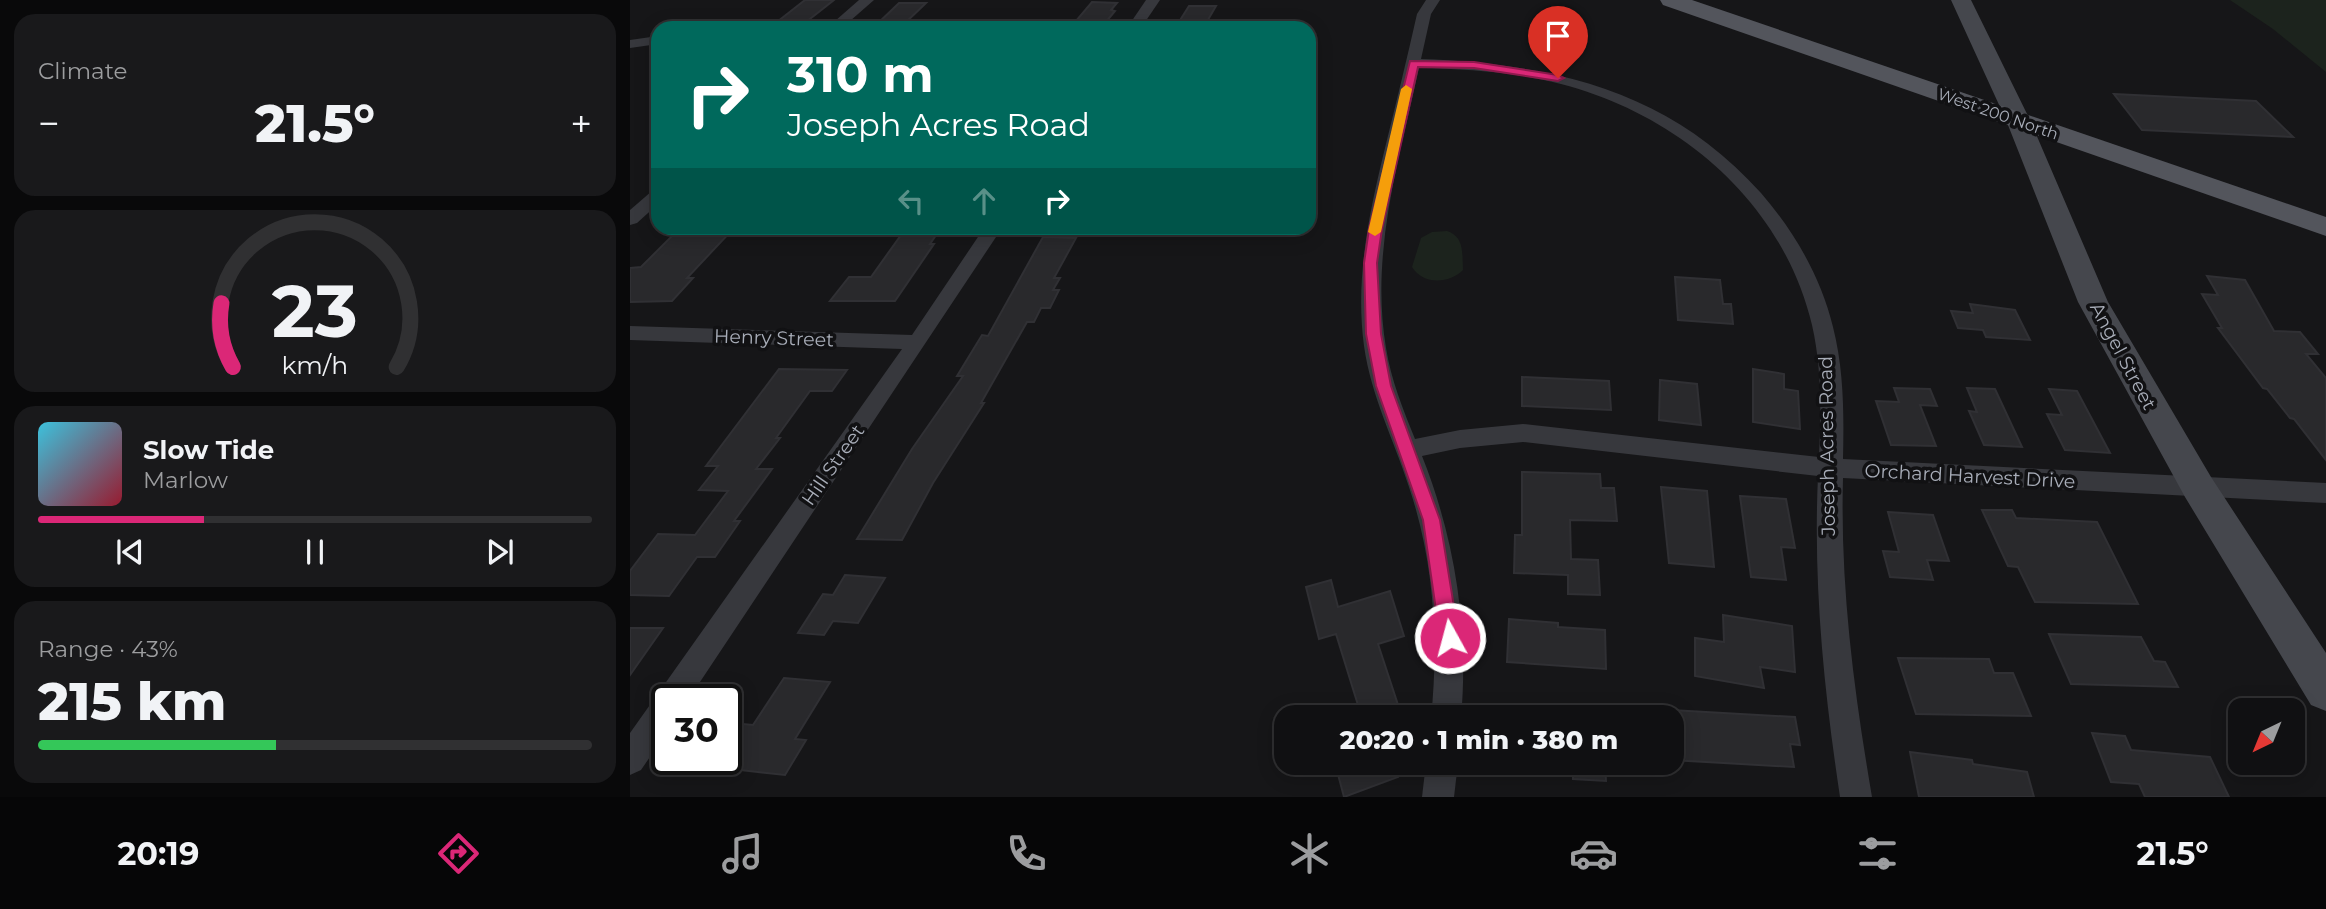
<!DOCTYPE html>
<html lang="en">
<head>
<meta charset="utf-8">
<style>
  :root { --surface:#101012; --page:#19191b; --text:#f1f3f6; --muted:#9c9d9f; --line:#303032; --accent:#db2777 }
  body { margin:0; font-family:Montserrat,sans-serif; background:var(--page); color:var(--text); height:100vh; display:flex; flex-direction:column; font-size:26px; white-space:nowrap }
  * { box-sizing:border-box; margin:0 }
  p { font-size:23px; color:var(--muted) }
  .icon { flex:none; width:38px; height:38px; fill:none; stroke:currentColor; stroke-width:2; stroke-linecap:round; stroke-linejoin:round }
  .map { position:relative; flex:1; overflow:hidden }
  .sheet { display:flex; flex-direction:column; gap:14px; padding:14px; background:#09090a; width:630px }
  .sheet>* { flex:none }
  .guide { position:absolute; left:21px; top:21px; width:665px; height:214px; border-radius:21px; box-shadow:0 4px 18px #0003,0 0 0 2px var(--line); background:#00695c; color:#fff; overflow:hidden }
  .needle { width:46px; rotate:223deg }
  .controls { position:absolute; left:1598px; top:698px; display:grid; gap:14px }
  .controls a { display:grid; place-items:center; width:77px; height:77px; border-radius:14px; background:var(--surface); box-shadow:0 4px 18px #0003,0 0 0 2px var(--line); font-size:35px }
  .speed { position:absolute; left:21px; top:684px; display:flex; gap:14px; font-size:35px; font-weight:700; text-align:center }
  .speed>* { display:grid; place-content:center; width:91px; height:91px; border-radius:50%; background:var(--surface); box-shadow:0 4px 18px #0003,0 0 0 2px var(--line); line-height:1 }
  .speed .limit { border:4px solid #111; border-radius:10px; background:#fff; color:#111 }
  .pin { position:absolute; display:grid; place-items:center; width:60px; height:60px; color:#fff; margin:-72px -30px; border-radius:50% 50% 50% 0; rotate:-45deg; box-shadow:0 0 7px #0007 }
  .pin .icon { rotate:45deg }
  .me { position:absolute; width:77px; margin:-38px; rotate:353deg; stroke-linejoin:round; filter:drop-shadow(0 0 5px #0008) }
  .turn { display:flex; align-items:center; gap:24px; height:147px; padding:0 21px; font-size:32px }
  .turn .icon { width:91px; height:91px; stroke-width:2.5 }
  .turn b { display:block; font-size:49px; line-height:60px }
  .lanes { display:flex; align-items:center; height:66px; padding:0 21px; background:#0003; justify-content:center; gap:35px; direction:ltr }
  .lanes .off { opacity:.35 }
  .big { font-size:52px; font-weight:800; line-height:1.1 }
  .sheet .widget { flex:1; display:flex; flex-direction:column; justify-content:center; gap:10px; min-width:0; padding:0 24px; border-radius:21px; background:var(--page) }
  .sheet .dial { align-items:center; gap:0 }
  .dial svg { height:182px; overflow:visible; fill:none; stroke:var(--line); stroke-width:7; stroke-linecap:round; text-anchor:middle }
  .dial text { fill:var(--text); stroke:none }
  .song { display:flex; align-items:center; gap:21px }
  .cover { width:84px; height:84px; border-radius:10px; background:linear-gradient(135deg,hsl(190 70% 55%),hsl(350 70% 35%)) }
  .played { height:7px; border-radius:4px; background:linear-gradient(90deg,var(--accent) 30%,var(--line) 30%) }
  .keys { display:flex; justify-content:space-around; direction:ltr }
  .heat { display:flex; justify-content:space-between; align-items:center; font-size:38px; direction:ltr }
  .charge { height:10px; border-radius:5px; background:linear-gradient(90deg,#34c759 43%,var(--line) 0) }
  .trip { position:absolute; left:644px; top:705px; width:410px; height:70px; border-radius:21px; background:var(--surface); box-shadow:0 4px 18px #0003,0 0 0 2px var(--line); font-weight:800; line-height:70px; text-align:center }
  .menu { display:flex; height:112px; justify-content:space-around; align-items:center; background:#060607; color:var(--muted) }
  .menu .icon { width:49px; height:49px }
  .menu .current { color:var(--accent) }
  .menu b { font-size:32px; color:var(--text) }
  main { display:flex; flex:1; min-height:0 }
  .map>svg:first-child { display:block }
  .green { fill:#1c231d }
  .building { fill:#29292c; stroke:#303034; stroke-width:2 }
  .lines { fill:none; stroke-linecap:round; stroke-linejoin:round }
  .street { fill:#37383d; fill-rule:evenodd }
  .secondary { fill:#45474d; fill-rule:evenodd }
  .primary { fill:#53555c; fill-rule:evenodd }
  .route { fill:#db2777; stroke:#8e194d; stroke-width:2 }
  .slow { fill:#f59e0b }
  .labels { text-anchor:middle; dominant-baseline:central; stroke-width:7; stroke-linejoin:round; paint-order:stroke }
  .far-street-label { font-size:16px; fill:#a8adb8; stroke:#111113 }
  .street-label { font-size:19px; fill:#a8adb8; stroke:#111113 }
</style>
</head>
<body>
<main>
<section class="sheet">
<div class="widget"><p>Climate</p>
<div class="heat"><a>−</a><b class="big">21.5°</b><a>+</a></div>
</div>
<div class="widget dial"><svg viewBox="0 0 100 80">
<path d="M14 69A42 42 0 1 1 86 69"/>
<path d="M14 69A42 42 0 0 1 9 41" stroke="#db2777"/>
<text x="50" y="56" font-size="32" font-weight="700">23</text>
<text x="50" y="72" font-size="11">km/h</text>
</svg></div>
<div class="widget">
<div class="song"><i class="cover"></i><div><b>Slow Tide</b><p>Marlow</p></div></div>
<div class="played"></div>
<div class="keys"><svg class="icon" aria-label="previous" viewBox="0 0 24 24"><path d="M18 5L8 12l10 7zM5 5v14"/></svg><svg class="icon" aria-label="pause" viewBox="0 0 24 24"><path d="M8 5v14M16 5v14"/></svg><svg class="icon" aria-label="next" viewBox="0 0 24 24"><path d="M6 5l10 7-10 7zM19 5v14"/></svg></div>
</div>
<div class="widget"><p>Range · 43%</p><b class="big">215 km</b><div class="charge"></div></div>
</section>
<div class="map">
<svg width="1696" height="797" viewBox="0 0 1696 797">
  <rect width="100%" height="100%" fill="#161618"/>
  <g class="green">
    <polygon points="1600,0 1696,0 1696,72 1643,29"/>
    <path d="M817,231C835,237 832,254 833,270C819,284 793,285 782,267L791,238L802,232Z"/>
  </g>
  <g class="building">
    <polygon points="175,0 204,0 171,26 143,25"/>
    <polygon points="462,2 487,3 481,10 485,11 471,28 440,28"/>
    <polygon points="269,3 296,3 271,27 243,28"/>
    <polygon points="559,6 586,6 575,25 547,25"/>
    <polygon points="1484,94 1626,101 1663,137 1512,130"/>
    <polygon points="50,228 104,228 57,278 63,278 42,301 0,302 0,268 11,267"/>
    <polygon points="276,228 311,228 300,244 304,244 265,301 200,301 219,277 241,277"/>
    <polygon points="413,237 446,238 424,278 430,278 423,290 429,290 420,308 411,308 404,322 397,322 351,403 354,403 303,483 272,540 227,539 282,449 333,376 327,376 352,335 358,336"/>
    <polygon points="1577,276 1615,280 1644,331 1670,332 1688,354 1676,354 1696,378 1696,460 1664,419 1660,418 1637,389 1633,388 1588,328 1592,328 1572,294 1588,295"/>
    <polygon points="1045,277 1090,280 1093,304 1101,304 1103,324 1048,320"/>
    <polygon points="1340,304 1385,310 1400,340 1356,337 1353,330 1328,328 1321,311 1343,313"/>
    <polygon points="149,369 217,370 202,391 180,391 146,438 150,438 126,469 142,469 104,521 110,521 85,557 67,557 39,596 0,595 0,571 28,534 65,535 98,491 69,490 88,466 76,466"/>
    <polygon points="1123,369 1154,374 1154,389 1168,391 1170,429 1123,422"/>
    <polygon points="892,377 979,381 981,410 892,406"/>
    <polygon points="1030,380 1067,384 1071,425 1029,420"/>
    <polygon points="1264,388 1300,389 1307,406 1290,405 1306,446 1261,445 1246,401 1269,402"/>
    <polygon points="1337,388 1365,389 1392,447 1354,445 1339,411 1347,412"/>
    <polygon points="1419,389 1447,391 1480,453 1435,450 1417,414 1432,415"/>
    <polygon points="892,472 970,474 971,488 984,488 987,521 940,520 941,559 968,560 970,595 938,594 938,575 884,573 885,535 892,535"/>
    <polygon points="1031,487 1077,491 1084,567 1039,563"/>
    <polygon points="1110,496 1156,499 1165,548 1151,547 1156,580 1121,577"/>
    <polygon points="1352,510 1382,510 1386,518 1467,522 1508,604 1405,602 1388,567 1378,566"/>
    <polygon points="1258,512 1303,515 1319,561 1297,560 1303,580 1260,577 1253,551 1269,552"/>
    <polygon points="215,575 255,578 228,623 203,621 194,635 168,633 193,594 203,595"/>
    <polygon points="701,580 708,607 760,591 774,636 748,644 770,711 751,718 732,718 706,634 689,639 676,587"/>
    <polygon points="1093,615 1162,626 1165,672 1130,667 1134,688 1065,676 1065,638 1094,642"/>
    <polygon points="879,619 928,623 928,627 975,630 976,669 877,662"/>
    <polygon points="0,628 33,628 0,675"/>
    <polygon points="1419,634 1511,637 1524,661 1535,662 1548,687 1441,684"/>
    <polygon points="1268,658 1359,659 1364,673 1383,673 1401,716 1286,714"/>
    <polygon points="154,678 200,682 165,739 176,740 155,775 84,767 89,760 96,760 96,749 113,724 123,725"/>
    <polygon points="1041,710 1165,717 1170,745 1160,744 1164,767 1041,760"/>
    <polygon points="1462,733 1495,736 1501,750 1580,757 1599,797 1515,797 1509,784 1481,782"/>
    <polygon points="1280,752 1342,760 1343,764 1397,772 1404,797 1289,797"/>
    <polygon points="705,763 764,763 768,777 714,797"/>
    <polygon points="943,763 975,763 976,781 943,779"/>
  </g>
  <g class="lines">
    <g class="street">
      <polygon points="229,0 244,0 212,28 197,28"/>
      <polygon points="516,0 530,0 511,28 497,28"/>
      <path d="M796,0H810L801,14L791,59C924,64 1039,90 1131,193C1164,231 1191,277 1203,327C1214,370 1214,415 1213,459L1696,483V503L1213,478C1210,586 1224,691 1242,797H1210C1194,690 1183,584 1188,476L893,442L830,448L792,456C825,539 839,628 831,718H801C809,641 804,561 779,487C764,440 741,396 734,346C725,278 739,214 755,148C766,103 777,59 787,14ZM789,68C837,69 885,72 931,84C1050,115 1153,203 1182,325C1192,369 1191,413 1189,457L893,424L830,430L785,439C773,409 761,380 756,348C740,253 769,160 789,68Z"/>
      <polygon points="28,36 28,44 0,48 0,40"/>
      <polygon points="28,190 28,204 7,223 0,225 0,210 22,191"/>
      <polygon points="354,228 372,228 58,700 37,700 37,732 11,770 0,775 0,733 272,349 0,340 0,326 282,335"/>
      <polygon points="796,763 828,763 824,797 792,797"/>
    </g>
    <polygon class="secondary" points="1321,0 1341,0 1400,120 1478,302 1581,477 1696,653 1696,711 1681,705 1555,497 1448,302 1376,120"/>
    <polygon class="primary" points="1030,0 1062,0 1696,217 1696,236 1033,5"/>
  </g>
  <polygon class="route" points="780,61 844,62 928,75 934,78 928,81 844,68 788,67 752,229 747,263 751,334 761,386 810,520 829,638 827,644 820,647 812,644 810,638 793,520 746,386 736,334 734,263 739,229"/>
  <polygon class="slow" points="776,85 782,89 751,232 745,236 738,232 771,89"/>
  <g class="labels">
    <g class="far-street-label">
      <text transform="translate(1368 114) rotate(19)">West 200 North</text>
    </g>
    <g class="street-label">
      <text transform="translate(144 338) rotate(2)">Henry Street</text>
      <text transform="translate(1493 356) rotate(62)">Angel Street</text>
      <text transform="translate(1197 446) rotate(-91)">Joseph Acres Road</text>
      <text transform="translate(203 465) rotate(-55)">Hill Street</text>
      <text transform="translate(1340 476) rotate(3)">Orchard Harvest Drive</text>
    </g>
  </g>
</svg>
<div class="controls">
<a><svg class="needle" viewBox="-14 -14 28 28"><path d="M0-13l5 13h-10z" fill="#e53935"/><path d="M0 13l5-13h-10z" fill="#9c9d9f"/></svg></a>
</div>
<div class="speed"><div class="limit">30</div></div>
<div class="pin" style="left:928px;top:78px;background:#d93025"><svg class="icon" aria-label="arrive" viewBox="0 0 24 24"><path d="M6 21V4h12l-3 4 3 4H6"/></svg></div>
<svg class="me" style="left:820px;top:638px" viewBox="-20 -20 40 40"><circle r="17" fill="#db2777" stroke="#fff" stroke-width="3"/><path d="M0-11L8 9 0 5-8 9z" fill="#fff"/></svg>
<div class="trip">20:20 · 1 min · 380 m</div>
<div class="guide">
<div class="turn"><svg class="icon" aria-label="right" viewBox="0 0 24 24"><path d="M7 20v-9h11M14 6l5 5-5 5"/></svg><div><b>310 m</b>Joseph Acres Road</div></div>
<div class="lanes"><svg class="icon off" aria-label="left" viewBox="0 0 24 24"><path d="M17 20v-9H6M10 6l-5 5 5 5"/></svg><svg class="icon off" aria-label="ahead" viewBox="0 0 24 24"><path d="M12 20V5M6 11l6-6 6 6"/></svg><svg class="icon" aria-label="right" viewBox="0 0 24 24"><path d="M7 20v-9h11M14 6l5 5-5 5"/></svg></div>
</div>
</div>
</main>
<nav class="menu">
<b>20:19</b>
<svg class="icon current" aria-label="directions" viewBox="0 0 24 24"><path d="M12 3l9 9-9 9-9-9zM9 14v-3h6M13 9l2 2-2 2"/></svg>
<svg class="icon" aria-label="music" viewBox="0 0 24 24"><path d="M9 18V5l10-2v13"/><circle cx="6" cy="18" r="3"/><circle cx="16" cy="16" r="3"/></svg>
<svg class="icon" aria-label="phone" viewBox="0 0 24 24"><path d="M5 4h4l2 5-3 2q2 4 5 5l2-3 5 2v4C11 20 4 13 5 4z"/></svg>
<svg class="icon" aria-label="climate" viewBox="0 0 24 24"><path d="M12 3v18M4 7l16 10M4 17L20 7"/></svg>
<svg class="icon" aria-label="car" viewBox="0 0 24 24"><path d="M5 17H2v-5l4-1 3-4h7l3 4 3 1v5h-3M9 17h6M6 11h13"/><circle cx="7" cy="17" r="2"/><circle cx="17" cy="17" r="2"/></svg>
<svg class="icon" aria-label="filters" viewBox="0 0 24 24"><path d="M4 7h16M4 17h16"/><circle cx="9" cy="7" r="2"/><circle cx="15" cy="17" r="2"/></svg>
<b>21.5°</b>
</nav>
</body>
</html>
